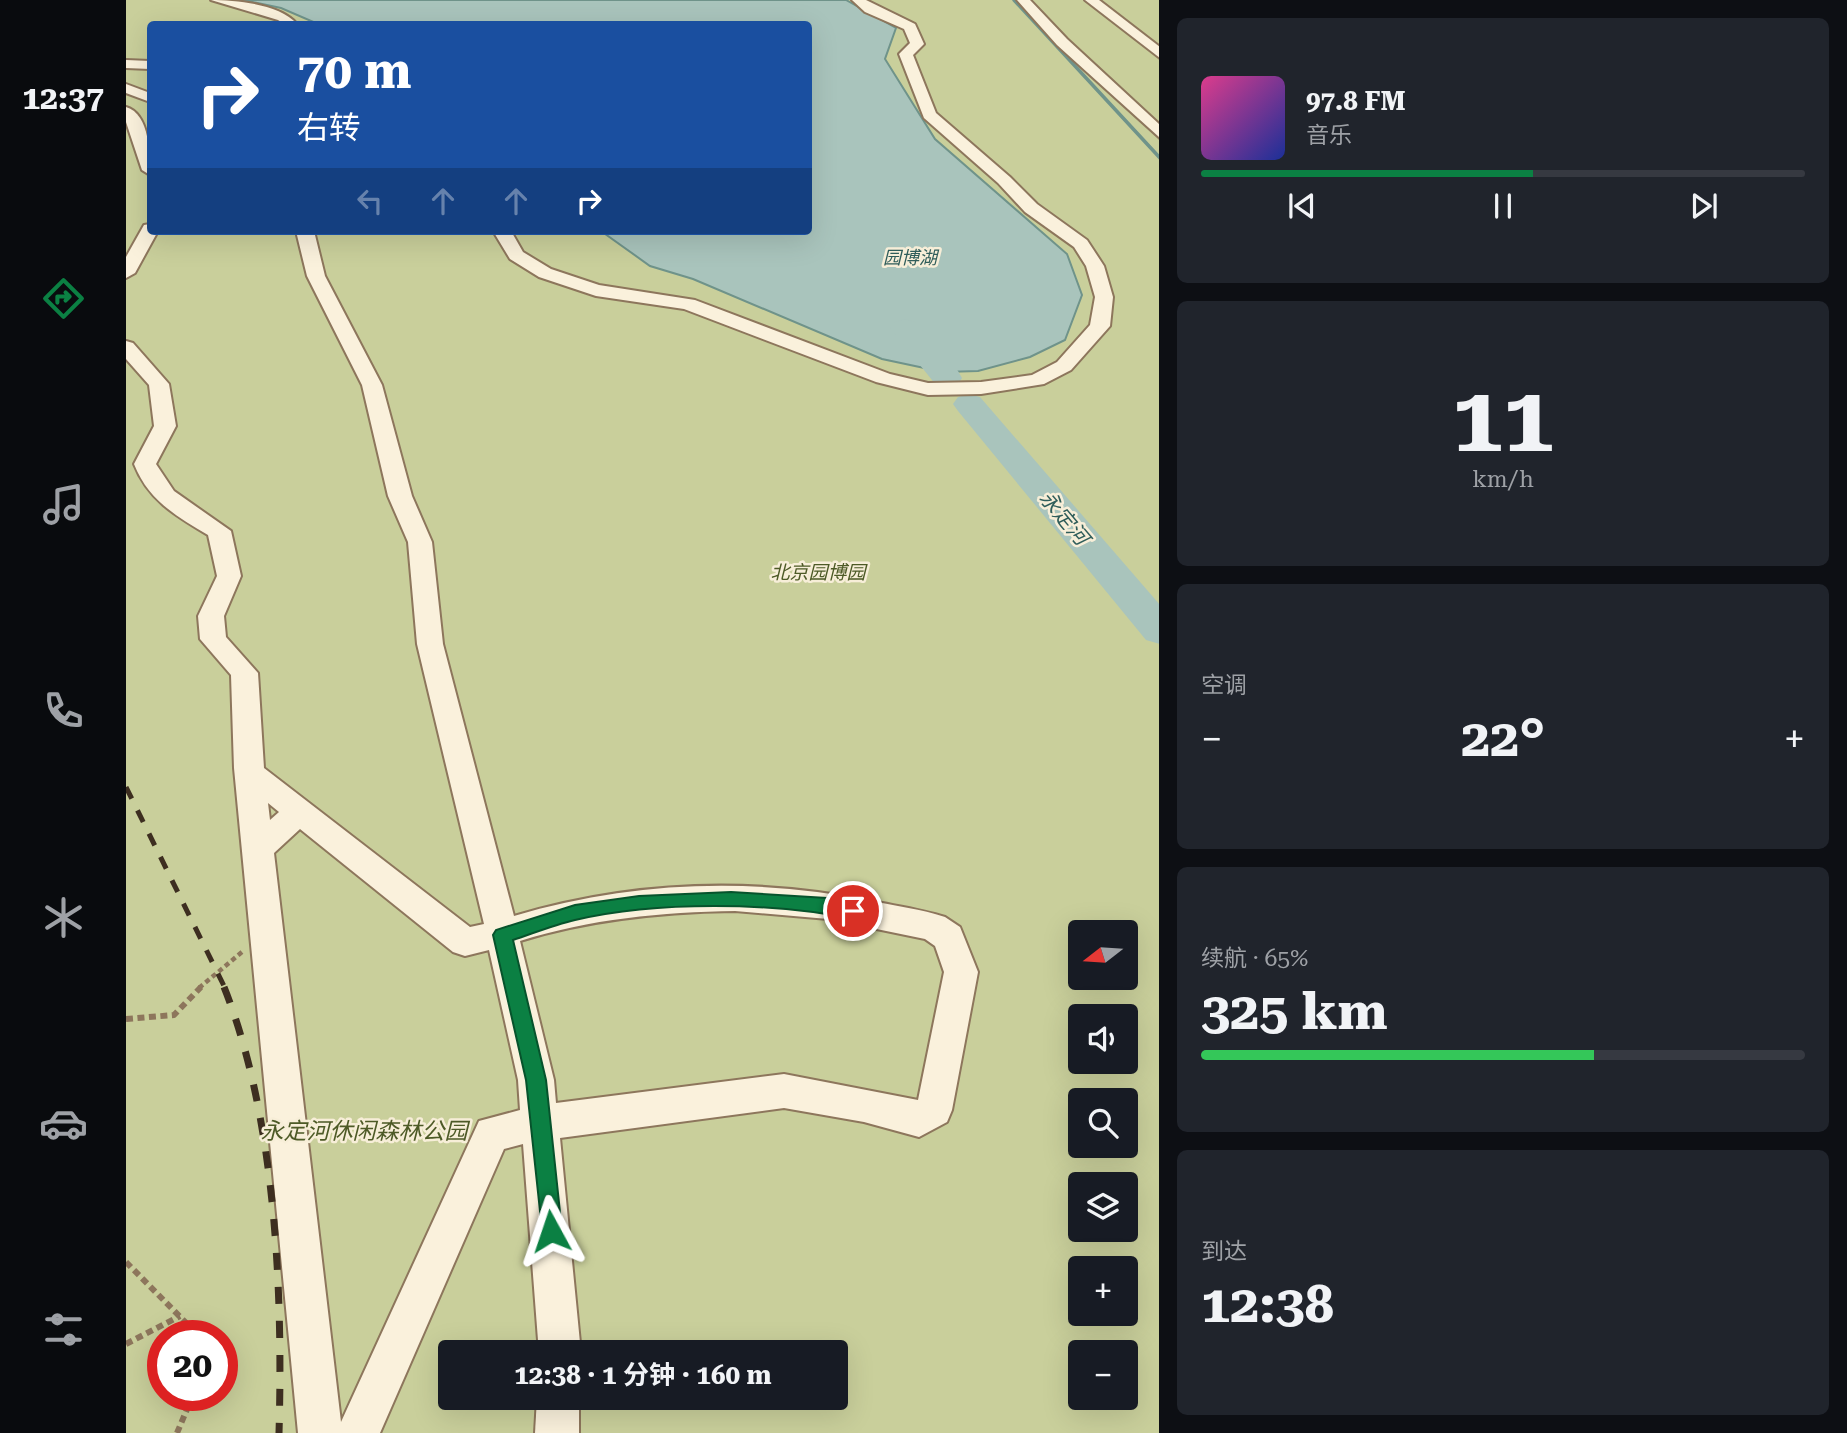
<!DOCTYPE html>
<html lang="zh">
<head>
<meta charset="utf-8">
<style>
  :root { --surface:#171b24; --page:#20242c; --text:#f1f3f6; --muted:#9ea1a6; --line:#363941; --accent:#0b8043 }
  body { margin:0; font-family:"Roboto Serif","Noto Sans SC",serif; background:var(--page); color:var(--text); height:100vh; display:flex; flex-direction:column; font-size:26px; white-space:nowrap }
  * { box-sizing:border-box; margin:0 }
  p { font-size:23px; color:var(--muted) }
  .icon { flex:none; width:38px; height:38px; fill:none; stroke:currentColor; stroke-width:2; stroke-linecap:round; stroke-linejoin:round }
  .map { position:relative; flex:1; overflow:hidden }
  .details { display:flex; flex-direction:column; gap:18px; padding:18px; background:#0d0f14; width:688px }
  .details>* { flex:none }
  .guide { position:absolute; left:21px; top:21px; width:665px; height:214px; border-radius:7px; box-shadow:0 7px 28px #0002; background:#1a4fa0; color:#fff; overflow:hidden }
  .needle { width:46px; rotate:253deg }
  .buttons { position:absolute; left:942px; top:920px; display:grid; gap:14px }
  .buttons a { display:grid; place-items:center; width:70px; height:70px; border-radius:7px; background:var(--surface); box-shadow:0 7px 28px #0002; font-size:35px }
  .speed { position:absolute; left:21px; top:1320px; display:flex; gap:14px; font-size:35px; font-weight:700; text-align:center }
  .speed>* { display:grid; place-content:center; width:91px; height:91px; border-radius:50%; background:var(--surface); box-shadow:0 7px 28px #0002; line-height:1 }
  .speed .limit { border:10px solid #d22; background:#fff; color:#111 }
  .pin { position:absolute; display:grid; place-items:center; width:60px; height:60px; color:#fff; margin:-30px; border:4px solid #fff; border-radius:50%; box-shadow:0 2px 7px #0007 }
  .me { position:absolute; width:77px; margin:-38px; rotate:355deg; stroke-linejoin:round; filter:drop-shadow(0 0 5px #0008) }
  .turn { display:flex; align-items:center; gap:24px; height:147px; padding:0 35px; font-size:32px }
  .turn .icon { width:91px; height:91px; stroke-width:2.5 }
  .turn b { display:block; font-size:49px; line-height:60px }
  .lanes { display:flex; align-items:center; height:66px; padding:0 35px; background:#0003; justify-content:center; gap:35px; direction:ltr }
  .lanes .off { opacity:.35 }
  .big { font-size:52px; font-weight:700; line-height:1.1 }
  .details .tile { flex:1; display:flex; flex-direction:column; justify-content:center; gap:10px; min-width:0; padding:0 24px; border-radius:10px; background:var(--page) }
  .details .dial { align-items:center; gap:0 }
  .dial b { font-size:91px; line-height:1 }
  .song { display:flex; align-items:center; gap:21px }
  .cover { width:84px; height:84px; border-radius:10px; background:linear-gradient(135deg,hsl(330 70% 55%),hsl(230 70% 35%)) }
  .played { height:7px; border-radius:4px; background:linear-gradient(90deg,var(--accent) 55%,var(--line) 55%) }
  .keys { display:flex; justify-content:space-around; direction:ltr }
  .heat { display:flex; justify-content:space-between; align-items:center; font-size:38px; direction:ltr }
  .charge { height:10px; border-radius:5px; background:linear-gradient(90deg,#34c759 65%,var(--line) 0) }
  .trip { position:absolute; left:312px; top:1340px; width:410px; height:70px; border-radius:7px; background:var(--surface); box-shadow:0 7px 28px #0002; font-weight:700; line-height:70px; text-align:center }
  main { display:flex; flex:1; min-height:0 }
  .tabs { display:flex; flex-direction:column; width:126px; justify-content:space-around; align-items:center; background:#090b0e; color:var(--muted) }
  .tabs .icon { width:49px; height:49px }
  .tabs .selected { color:var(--accent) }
  .tabs b { font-size:32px; color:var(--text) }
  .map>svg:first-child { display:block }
  .green { fill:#c9cf9b; fill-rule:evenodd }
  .water { fill:#a9c4bc; stroke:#6f938a; stroke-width:2 }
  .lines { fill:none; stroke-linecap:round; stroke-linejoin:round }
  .stream { stroke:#6f938a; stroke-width:3.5 }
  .river { fill:#a9c4bc; fill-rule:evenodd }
  .minor-casing { stroke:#8d765c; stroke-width:4 }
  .path-far1 { stroke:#8d765c; stroke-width:4.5; stroke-dasharray:5 3.5; stroke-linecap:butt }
  .path { stroke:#8d765c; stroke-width:6; stroke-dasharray:7 4.5; stroke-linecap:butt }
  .minor { fill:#faf1dc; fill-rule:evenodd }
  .rail-far1 { stroke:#3d2e20; stroke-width:5; stroke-dasharray:13 13; stroke-linecap:butt }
  .rail { stroke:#3d2e20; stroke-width:7; stroke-dasharray:17 17; stroke-linecap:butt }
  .route { fill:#0b8043; stroke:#07532c; stroke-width:2 }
  .labels { text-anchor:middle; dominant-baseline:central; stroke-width:5; stroke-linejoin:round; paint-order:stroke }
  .far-water-label { font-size:18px; font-style:italic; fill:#2f5d5a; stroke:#f7eed8 }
  .park-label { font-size:19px; font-style:italic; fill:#4d5a26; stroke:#f7eed8 }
  .water-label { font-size:21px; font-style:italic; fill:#2f5d5a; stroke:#f7eed8 }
  .near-park-label { font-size:23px; font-style:italic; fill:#4d5a26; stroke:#f7eed8 }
</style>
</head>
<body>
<main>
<nav class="tabs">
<b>12:37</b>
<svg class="icon selected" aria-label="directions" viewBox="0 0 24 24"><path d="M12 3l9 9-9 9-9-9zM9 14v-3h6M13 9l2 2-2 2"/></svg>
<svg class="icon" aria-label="music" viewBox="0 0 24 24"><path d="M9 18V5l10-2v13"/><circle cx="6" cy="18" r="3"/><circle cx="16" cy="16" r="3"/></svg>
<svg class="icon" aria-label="phone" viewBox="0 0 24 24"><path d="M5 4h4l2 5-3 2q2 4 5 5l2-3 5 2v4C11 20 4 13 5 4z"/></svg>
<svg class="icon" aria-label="climate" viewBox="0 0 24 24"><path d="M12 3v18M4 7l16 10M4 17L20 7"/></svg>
<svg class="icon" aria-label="car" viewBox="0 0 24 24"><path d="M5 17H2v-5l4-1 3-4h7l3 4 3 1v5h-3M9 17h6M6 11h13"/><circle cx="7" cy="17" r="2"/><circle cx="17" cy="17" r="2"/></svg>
<svg class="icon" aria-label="filters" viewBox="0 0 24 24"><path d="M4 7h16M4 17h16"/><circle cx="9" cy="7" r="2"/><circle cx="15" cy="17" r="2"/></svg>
</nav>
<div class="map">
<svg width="1034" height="1433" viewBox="0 0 1034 1433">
  <rect width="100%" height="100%" fill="#f0e4c8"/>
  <path class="green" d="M0,0H1033V1433H0ZM24,24H682V231H24ZM954,933H999V978H954ZM954,1017H999V1062H954ZM954,1101H999V1146H954ZM954,1185H999V1230H954ZM954,1269H999V1314H954ZM37,1335H96V1395H37ZM324,1353H709V1398H324ZM954,1353H999V1398H954Z"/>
  <polygon class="water" points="117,0 720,0 770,28 759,59 809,139 941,254 956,295 939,340 904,357 852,371 817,372 756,359 567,279 524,266 475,231 682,231 682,24 192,24 155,8"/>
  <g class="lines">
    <polyline class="stream" points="888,0 1034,158"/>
    <g class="river">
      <polygon points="779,319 789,322 832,371 836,378 832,385 821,387 810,385 769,334 764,328 769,322"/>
      <polygon points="843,394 854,397 1034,605 1034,644 1020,640 832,411 827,404 832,397"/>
    </g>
    <defs>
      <g id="minor">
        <path d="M85,0C110,0 154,4 171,24H158L152,20Z"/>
        <polygon points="726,0 740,0 789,24 798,44 787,55 810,113 884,177 911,204 961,240 978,266 987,297 984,326 945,370 918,384 855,394 802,395 750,382 558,309 470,296 413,277 384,259 367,231 385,231 397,252 425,269 473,285 569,300 764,374 802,383 855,382 906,375 931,362 964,325 969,297 960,266 948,247 899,212 872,183 798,118 773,54 784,43 778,29 739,12"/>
        <polygon points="891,0 904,0 941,39 1034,125 1034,138 931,45"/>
        <polygon points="959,0 973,0 1034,47 1034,58"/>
        <polygon points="0,60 24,61 24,69 0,68"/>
        <polygon points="0,84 24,93 24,102 0,93"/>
        <path d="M0,107C24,114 24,155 24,175L16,170L0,122Z"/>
        <polygon points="24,224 24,231 32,231 9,273 0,278 0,257 18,225"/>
        <path d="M170,231H188L199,276L256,385L286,496L306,542L317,644L388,916C505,881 627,877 746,901C770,906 795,909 819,917L834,927L852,972L826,1110L821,1122L793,1137L738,1122L658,1108L434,1138L455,1353H413L397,1144L378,1149L254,1433H172L108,768L105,675L74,639L72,616L91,576L82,535C50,516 22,500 8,464L28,426L23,385L0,359V341L7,343L43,384L50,426L30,464L48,491L105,531L115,576L98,616L100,637L132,673L138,768L344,927L358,924L291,644L282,542L262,496L236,385L181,276ZM142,803L153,812L144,820ZM174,829L327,952L339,956L363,950L392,1080L394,1110L353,1121L215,1422L148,853ZM609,911L702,919L799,939L809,946L818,972L792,1100L658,1074L430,1103L428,1080L394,941C464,919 536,912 609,911Z"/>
        <polygon points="411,1398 453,1398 453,1433 409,1433"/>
      </g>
    </defs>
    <use href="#minor" class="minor-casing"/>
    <polyline class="path-far1" points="73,988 116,952"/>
    <g class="path">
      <polyline points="0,1019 48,1015 75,987"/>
      <polyline points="0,1262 72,1335"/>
      <polyline points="0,1344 54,1316"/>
      <polyline points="51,1433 67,1395"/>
    </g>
    <use href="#minor" class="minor"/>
    <polyline class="rail-far1" points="0,787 99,988"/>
    <path class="rail" d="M98,987C150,1117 157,1293 153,1433"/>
  </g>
  <path class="route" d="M605,892L701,898L734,906L736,911L727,919C646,902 530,901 449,920C428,925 408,933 387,940L420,1080L436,1231L432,1239L425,1242L417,1239L400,1080L367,935L370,930L449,905L513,896Z"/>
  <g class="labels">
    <g class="far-water-label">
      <text x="784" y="257">园博湖</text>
    </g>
    <g class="park-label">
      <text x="692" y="572">北京园博园</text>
    </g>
    <g class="water-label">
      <text transform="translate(938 518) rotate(50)">永定河</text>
    </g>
    <g class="near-park-label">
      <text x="238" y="1131">永定河休闲森林公园</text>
    </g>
  </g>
</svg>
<div class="buttons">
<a><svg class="needle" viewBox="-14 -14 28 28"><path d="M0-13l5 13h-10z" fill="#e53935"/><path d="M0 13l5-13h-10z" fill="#9ea1a6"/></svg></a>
<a><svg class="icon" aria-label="sound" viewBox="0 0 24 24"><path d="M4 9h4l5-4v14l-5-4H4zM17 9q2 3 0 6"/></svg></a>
<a><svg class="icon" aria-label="search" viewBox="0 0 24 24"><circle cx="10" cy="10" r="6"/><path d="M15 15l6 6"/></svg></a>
<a><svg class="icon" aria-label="layers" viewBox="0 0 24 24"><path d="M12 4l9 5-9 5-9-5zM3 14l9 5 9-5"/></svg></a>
<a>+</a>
<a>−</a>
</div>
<div class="speed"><div class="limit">20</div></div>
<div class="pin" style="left:727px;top:911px;background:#d93025"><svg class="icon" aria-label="arrive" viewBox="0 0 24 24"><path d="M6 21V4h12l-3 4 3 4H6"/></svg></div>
<svg class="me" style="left:425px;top:1231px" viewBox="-20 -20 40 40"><path d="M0-17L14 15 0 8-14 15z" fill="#0b8043" stroke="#fff" stroke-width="4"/></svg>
<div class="trip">12:38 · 1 分钟 · 160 m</div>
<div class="guide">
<div class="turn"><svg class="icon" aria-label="right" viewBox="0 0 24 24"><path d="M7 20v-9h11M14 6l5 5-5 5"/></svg><div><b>70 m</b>右转</div></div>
<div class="lanes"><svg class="icon off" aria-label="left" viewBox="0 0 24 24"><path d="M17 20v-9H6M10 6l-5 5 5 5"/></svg><svg class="icon off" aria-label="ahead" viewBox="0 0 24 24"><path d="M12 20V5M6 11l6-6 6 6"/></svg><svg class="icon off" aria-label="ahead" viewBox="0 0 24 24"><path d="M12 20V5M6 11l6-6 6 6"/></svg><svg class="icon" aria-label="right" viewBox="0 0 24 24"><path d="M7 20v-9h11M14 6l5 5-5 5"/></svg></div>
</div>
</div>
<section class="details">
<div class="tile">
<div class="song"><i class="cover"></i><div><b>97.8 FM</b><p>音乐</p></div></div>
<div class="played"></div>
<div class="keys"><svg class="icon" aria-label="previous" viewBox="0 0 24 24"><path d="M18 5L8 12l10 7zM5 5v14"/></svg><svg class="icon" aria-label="pause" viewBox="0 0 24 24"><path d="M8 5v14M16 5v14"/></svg><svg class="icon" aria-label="next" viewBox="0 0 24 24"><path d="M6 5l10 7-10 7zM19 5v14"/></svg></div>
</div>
<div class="tile dial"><b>11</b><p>km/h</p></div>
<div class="tile"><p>空调</p>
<div class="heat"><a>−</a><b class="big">22°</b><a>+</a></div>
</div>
<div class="tile"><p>续航 · 65%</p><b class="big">325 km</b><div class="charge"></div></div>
<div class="tile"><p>到达</p><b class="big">12:38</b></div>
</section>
</main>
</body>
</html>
